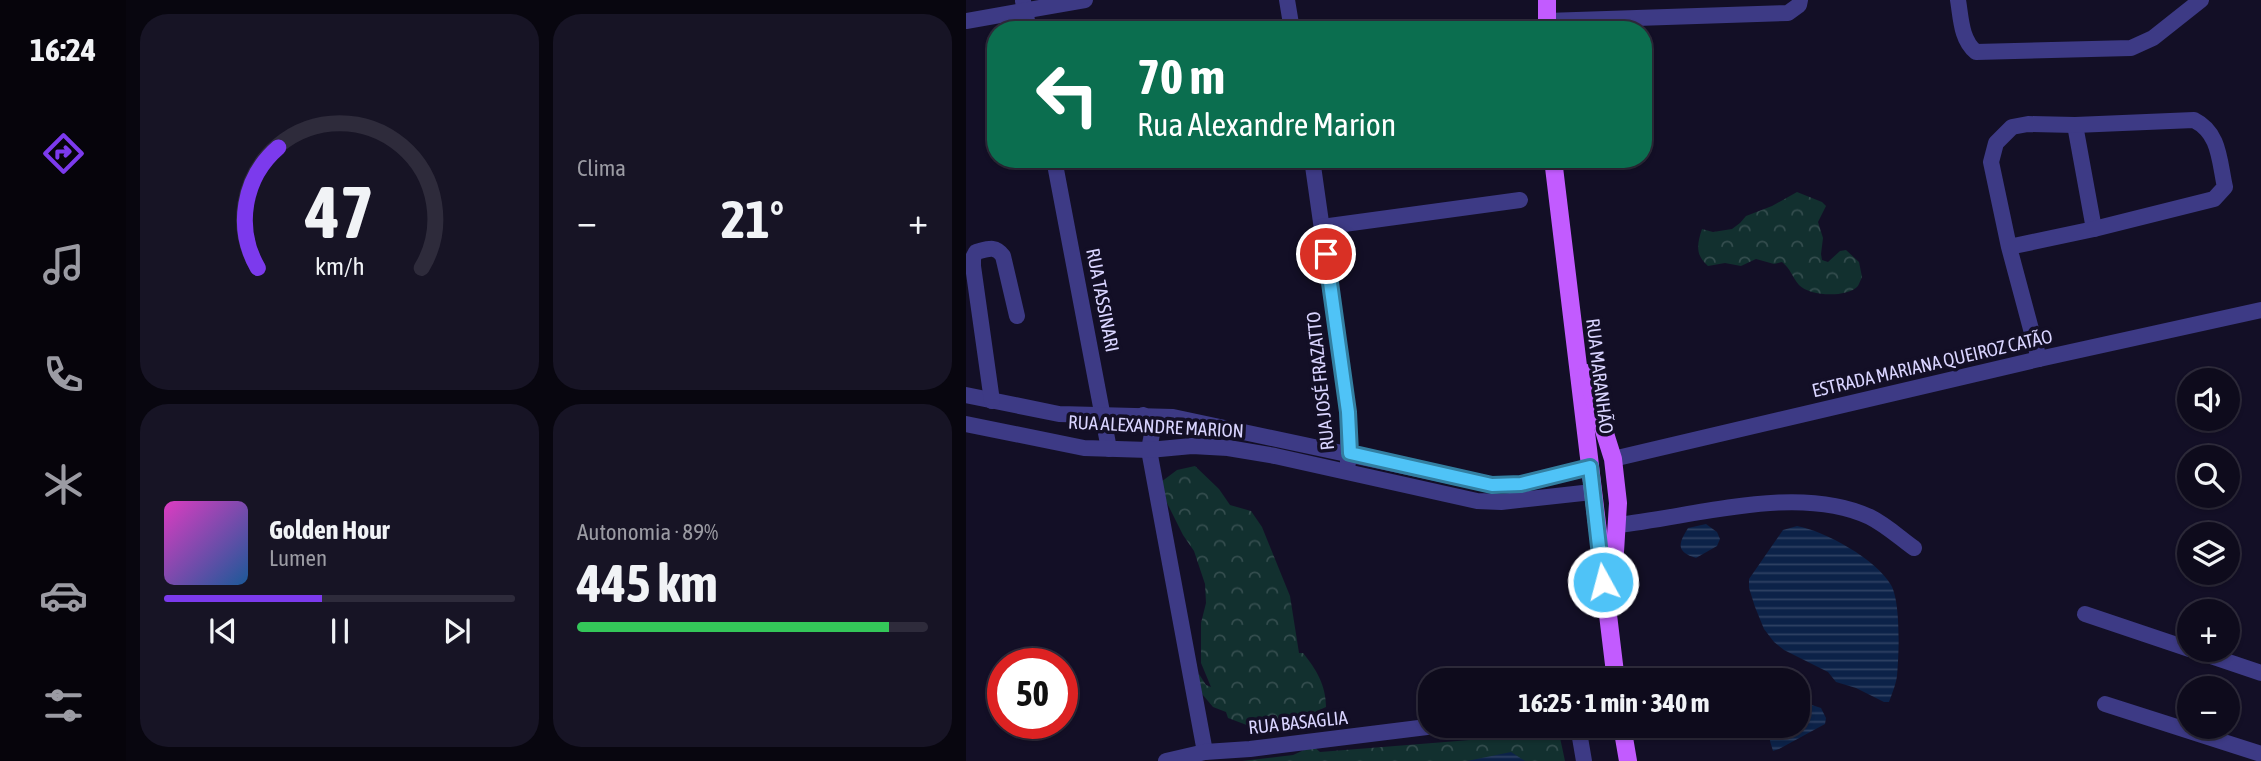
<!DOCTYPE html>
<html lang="pt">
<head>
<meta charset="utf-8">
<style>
  :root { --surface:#0e0b1c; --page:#171425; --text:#f1f3f6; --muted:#9b9ba3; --line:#2e2b3b; --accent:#7c3aed }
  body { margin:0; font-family:"Asap Condensed",sans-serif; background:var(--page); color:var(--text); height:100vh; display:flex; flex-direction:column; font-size:26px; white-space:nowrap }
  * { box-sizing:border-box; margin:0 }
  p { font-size:23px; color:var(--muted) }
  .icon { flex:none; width:38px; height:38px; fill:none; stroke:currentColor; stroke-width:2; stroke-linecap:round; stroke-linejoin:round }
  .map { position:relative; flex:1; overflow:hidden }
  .panel { display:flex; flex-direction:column; gap:14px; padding:14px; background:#08060f; width:840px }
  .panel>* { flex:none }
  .hud { position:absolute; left:21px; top:21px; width:665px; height:147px; border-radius:28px; box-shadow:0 2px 5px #0004,0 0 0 2px var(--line); background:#0b6e4f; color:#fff; overflow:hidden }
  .fabs { position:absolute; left:1211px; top:368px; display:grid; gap:14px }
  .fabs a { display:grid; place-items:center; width:63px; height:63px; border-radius:50%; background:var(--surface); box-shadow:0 2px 5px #0004,0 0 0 2px var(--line); font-size:35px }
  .speed { position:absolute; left:21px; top:648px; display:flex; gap:14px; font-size:35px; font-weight:700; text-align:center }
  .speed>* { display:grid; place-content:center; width:91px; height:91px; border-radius:50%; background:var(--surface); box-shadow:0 2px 5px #0004,0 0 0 2px var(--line); line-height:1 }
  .speed .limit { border:10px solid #d22; background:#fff; color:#111 }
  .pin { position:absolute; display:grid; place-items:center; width:60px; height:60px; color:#fff; margin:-30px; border:4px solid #fff; border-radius:50%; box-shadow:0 2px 7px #0007 }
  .me { position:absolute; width:77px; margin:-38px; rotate:353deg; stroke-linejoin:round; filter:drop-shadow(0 0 5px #0008) }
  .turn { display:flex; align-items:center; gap:24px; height:147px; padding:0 35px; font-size:32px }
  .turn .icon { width:91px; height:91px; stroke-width:2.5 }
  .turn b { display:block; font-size:49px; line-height:60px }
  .big { font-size:52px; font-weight:700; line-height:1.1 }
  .panel .widget { flex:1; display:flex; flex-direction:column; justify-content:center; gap:10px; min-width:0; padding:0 24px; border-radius:28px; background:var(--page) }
  .panel .dial { align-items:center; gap:0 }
  .dial svg { height:182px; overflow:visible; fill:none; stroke:var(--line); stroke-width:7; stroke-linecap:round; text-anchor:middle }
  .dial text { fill:var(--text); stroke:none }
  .song { display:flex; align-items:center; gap:21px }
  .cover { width:84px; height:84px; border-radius:10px; background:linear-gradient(135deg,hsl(310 70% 55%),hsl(210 70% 35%)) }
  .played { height:7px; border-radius:4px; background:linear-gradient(90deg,var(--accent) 45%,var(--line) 45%) }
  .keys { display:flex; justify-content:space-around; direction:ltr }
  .heat { display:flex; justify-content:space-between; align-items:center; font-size:38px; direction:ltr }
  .charge { height:10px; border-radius:5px; background:linear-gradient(90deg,#34c759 89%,var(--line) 0) }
  .panel .tiles { flex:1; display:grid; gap:14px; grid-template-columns:repeat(2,1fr) }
  .trip { position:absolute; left:452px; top:668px; width:392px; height:70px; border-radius:28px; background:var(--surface); box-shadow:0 2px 5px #0004,0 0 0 2px var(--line); font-weight:700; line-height:70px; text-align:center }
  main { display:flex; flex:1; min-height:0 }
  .dock { display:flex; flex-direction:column; width:126px; justify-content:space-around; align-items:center; background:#06040b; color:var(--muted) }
  .dock .icon { width:49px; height:49px }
  .dock .on { color:var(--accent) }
  .dock b { font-size:32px; color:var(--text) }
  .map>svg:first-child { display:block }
  .forest { fill:url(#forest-crowns) }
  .water { fill:url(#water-rules) }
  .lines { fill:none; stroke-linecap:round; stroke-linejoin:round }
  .minor { stroke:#3d3a85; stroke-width:16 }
  .major { stroke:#c25bff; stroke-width:18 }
  .route-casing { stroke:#337fa1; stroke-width:18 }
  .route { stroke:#4fc3f7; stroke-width:12 }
  .labels { text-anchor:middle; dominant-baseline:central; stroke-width:7; stroke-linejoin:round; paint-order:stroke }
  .street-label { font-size:19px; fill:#d9d4ff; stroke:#130f26 }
</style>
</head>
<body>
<main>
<nav class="dock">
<b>16:24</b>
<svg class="icon on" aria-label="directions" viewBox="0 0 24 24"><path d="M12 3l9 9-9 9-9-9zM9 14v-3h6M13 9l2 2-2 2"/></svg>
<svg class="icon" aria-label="music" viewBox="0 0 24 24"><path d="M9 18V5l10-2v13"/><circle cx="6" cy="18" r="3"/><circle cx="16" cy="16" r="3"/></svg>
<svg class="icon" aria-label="phone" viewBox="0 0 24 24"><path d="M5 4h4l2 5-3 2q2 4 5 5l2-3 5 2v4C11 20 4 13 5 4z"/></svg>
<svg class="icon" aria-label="climate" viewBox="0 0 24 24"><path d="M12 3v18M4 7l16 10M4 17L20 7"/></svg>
<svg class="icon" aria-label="car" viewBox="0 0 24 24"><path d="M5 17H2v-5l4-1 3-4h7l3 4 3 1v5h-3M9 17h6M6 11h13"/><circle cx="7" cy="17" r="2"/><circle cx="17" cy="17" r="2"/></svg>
<svg class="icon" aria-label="filters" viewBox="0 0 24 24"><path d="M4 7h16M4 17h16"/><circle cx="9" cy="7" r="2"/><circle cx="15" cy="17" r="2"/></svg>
</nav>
<section class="panel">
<div class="tiles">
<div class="widget dial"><svg viewBox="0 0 100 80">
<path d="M14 69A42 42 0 1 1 86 69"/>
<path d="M14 69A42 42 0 0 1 23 16" stroke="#7c3aed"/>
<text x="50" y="56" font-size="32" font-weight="700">47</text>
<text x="50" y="72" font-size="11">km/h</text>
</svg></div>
<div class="widget"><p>Clima</p>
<div class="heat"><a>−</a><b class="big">21°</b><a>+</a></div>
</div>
<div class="widget">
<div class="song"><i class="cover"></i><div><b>Golden Hour</b><p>Lumen</p></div></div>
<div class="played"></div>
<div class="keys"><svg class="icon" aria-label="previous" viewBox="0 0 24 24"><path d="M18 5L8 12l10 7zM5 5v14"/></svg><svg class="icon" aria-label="pause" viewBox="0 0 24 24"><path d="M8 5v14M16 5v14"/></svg><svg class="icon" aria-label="next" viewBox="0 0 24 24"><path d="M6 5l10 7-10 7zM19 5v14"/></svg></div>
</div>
<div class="widget"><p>Autonomia · 89%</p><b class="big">445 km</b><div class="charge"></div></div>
</div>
</section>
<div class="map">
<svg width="1295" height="761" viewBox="0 0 1295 761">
  <defs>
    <pattern id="forest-crowns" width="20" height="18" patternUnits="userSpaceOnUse" patternTransform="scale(1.75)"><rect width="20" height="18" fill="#12302f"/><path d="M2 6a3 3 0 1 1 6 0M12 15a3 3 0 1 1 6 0" fill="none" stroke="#344d4e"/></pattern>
    <pattern id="water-rules" width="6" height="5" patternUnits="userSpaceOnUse" patternTransform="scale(1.75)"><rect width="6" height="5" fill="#0c2248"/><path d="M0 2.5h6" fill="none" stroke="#2f4163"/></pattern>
  </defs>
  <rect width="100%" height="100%" fill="#130f26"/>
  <g class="forest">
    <path d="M831,192L856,202L860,206L852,222L857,238L855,254L856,260L862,262L874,251L880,250L893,262L896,277C894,281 893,285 891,287C879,298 843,296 833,285C826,277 825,269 816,262L808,264L790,259L775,266L759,263L742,266C729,255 731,244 736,229L747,232L766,229L774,223L780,216L806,206Z"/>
    <path d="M229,466L253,489L264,505L285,511L296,527L324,596L333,653H337C350,669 360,685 360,707L302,733L262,718L260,712L247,707L231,688L233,674L240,685L245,687L235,663V623L240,603L239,584L228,551L217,535L199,499L195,482L211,470Z"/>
    <polygon points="593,733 599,761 276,761 327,755 347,746 354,752"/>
  </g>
  <g class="water">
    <path d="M740,524L751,532L754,539L751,546L730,558C710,552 712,544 722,528Z"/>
    <path d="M831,526C859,531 910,559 925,585C935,602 933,655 931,676C930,684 926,694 923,702H918L890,688L870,682L862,672L818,650L808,642L798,629L789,607L783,588V579L817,530Z"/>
    <polygon points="837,702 855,708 860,718 859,724 813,749 807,751 804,741 807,726 831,726 831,703"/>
    <polygon points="545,752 559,761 501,761"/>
  </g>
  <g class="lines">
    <g class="minor">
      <polyline points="321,0 326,30"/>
      <path d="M992,0C995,18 995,40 1010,52L1165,48L1187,38L1235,0"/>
      <polyline points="57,1 63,30"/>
      <polyline points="0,21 119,0"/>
      <polyline points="580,21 822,13 833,5 834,0"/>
      <polyline points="1109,125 1128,229"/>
      <polyline points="88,159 143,449"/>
      <polyline points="346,159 382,412 382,463"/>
      <polyline points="356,227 554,200"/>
      <path d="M1043,247L1128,229L1248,199L1259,187C1253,160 1254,133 1228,120L1109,125L1062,124L1046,127L1030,143L1025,162L1043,247L1073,359"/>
      <polyline points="0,395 93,414 207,417 526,485 555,484 624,467"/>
      <path d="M26,401L7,266V258L10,252C22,249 29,245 37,256L51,316"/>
      <polyline points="177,415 187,428 183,450 239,752"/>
      <polyline points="0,424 118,448 183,450 226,446 262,448 309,456 511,501 535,502 626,492"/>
      <polyline points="647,459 1073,359 1295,310"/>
      <path d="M651,525C727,517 832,483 904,517C920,525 934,538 948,548"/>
      <polyline points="1119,614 1223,649"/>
      <polyline points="1224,649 1295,673"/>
      <polyline points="1139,704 1295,754"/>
      <polyline points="612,726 618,761"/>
      <polyline points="200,761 239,752 284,749 469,726"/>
    </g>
    <g class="major">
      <polyline points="581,30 581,0"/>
      <polyline points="587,159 650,681"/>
      <polyline points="620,373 647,459 652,503 649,552 638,580"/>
      <polyline points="656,726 662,761"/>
    </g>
  </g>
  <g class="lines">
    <defs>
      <polyline id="route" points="360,254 382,412 384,453 526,485 555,484 624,467 637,582"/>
    </defs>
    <use href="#route" class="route-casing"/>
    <use href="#route" class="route"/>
  </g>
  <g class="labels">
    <g class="street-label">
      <text transform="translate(137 300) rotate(79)">RUA TASSINARI</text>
      <text transform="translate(966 363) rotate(-13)">ESTRADA MARIANA QUEIROZ CATÃO</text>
      <text transform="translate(634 376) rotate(83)">RUA MARANHÃO</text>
      <text transform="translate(354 381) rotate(-96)">RUA JOSÉ FRAZATTO</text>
      <text transform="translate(190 426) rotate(3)">RUA ALEXANDRE MARION</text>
      <text transform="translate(332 722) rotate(-6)">RUA BASAGLIA</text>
    </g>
  </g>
</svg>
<div class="fabs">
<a><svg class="icon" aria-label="sound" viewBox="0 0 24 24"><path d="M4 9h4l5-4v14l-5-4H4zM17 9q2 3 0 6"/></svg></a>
<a><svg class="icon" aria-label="search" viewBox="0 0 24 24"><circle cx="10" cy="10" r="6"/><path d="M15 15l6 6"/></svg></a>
<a><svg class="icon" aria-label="layers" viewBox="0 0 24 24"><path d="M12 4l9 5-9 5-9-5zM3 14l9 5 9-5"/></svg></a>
<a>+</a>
<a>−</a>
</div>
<div class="speed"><div class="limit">50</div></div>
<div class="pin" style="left:360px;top:254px;background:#d93025"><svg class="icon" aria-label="arrive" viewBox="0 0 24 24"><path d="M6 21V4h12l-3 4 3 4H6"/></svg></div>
<svg class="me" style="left:637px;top:582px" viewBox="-20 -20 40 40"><circle r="17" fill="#4fc3f7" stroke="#fff" stroke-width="3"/><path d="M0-11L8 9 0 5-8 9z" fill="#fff"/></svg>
<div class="trip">16:25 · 1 min · 340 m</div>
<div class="hud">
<div class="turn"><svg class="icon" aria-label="left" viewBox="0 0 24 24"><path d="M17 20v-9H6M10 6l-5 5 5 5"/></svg><div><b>70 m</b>Rua Alexandre Marion</div></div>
</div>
</div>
</main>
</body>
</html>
